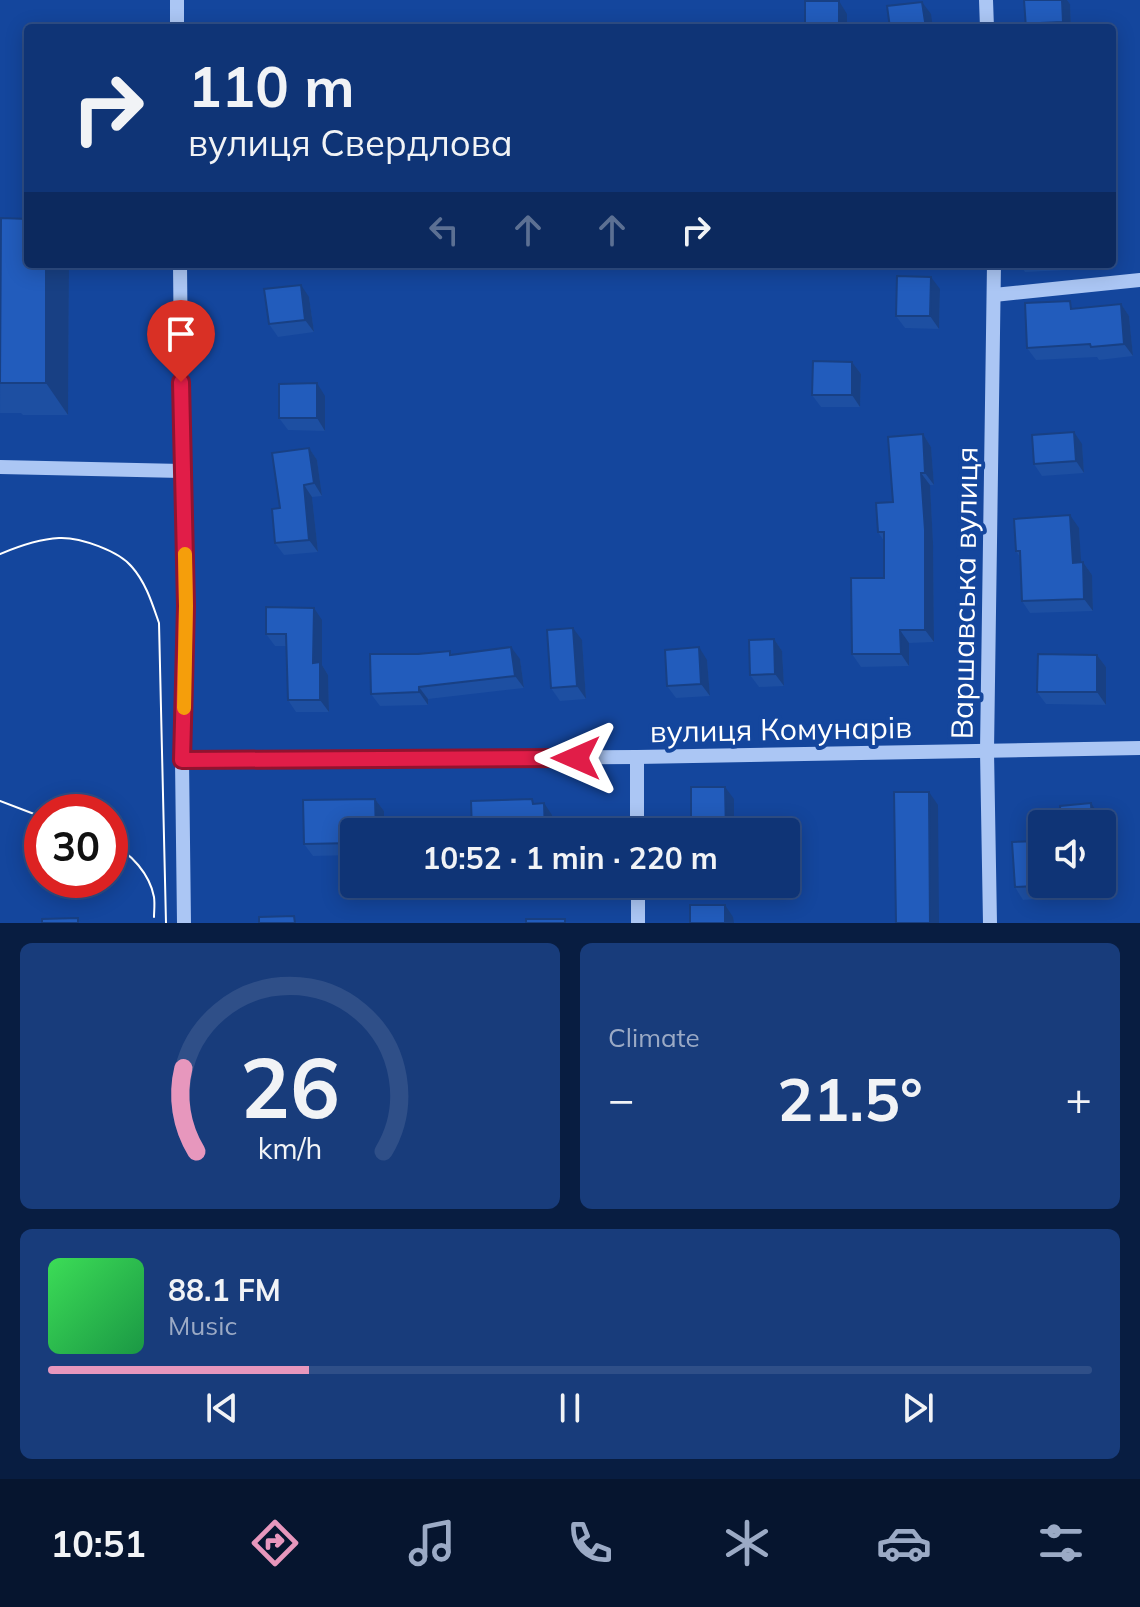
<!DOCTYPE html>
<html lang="en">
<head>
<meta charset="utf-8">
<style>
  :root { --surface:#0f3476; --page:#183c7b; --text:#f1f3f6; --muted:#9baac5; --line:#2f4f88; --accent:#e797bd }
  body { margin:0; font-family:Mulish,sans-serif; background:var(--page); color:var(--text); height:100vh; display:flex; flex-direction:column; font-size:30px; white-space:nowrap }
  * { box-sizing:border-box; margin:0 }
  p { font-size:26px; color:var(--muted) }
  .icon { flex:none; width:44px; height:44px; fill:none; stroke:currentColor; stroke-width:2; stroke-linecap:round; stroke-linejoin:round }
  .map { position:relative; height:923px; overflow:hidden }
  .panel { display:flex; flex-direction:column; gap:20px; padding:20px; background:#081d41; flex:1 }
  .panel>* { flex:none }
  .guide { position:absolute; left:24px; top:24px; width:1092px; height:244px; border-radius:8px; box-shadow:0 4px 20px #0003,0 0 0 2px var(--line); background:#0f3476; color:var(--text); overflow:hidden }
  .fabs { position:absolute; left:1028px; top:810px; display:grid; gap:16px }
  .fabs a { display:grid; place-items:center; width:88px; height:88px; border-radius:8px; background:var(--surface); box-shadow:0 4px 20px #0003,0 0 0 2px var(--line); font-size:40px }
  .speed { position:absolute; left:24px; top:794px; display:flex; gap:16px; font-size:40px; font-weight:700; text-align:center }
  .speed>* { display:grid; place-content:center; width:104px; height:104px; border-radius:50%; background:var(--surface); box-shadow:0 4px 20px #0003,0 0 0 2px var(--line); line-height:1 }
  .speed .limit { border:12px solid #d22; background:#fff; color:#111 }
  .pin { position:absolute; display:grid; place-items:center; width:68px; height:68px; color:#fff; margin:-82px -34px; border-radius:50% 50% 50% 0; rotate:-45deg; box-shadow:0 0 8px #0007 }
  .pin .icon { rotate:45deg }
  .me { position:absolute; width:88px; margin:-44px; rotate:270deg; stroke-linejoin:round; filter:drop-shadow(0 0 6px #0008) }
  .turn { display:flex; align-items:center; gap:28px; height:168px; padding:0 32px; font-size:36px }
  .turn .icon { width:104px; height:104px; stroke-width:2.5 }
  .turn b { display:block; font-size:56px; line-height:68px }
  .lanes { display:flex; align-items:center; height:76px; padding:0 32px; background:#0003; justify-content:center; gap:40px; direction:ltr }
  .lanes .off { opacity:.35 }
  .big { font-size:60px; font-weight:700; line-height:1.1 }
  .panel .tile { flex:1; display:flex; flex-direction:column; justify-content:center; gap:12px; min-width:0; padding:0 28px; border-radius:12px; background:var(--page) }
  .panel .dial { align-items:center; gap:0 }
  .dial svg { height:208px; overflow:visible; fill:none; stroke:var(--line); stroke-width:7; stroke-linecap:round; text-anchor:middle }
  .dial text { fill:var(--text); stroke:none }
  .song { display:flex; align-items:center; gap:24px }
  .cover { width:96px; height:96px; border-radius:12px; background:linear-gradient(135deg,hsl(130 70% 55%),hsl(140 70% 35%)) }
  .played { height:8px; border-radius:4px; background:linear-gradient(90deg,var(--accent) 25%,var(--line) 25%) }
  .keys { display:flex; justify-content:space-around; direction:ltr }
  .heat { display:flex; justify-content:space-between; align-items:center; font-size:44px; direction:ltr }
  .panel .tiles { flex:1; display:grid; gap:20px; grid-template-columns:1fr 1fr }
  .tile:last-child { grid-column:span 2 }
  .trip { position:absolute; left:340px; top:818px; width:460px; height:80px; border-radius:8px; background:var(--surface); box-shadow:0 4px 20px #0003,0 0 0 2px var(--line); font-weight:700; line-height:80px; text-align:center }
  .tab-bar { display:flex; height:128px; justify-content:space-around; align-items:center; background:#06152f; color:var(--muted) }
  .tab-bar .icon { width:56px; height:56px }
  .tab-bar .active { color:var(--accent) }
  .tab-bar b { font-size:36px; color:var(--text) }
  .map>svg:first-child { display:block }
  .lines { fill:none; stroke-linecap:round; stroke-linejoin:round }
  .minor { stroke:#abc6f4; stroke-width:14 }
  .tram { stroke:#fff; stroke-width:2 }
  .wall { fill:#1d4fa2 }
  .shaded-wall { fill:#184084 }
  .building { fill:#225cbc; stroke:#184084; stroke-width:2 }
  .route-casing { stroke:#92132f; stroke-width:20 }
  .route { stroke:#e11d48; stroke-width:14 }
  .slow { stroke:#f59e0b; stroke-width:14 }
  .labels { text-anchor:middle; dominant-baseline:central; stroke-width:8; stroke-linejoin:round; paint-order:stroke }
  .street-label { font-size:30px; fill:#fff; stroke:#14469d }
</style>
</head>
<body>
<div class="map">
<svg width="1140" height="923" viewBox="0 0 1140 923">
  <rect width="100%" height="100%" fill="#14469d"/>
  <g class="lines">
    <g class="minor">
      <polyline points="986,0 987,28"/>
      <polyline points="177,28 177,0"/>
      <polyline points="180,264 182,471 186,606 182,760 184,923"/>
      <polyline points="994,295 1140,280"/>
      <polyline points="0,467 182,471"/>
      <polyline points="637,757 637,832"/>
      <polyline points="182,760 637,757 1140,748"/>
      <polyline points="638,884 638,923"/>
      <polyline points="990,923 987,751 994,264"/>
    </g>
    <g class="tram">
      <path d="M0,554C19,546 39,539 59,538C80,537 119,551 132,567C146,583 152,603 159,623L166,923"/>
      <polyline points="0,801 42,817"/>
      <path d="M110,844C131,852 150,875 154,897C155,904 154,911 154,917"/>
    </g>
  </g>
  <g class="wall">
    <polygon points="1062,0 1067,0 1070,4 1071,28 1026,28"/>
    <polygon points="1,218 28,264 69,264 68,415 23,415 21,413 0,413"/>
    <polygon points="1020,264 1066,264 1067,270 1025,272"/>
    <polygon points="940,289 939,329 905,328 896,316"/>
    <polygon points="309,297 314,332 278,337 269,324"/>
    <polygon points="1121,304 1129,316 1133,356 1099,360 1097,357 1036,360 1027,348 1075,308"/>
    <polygon points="852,362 861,374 860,407 821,407 812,395"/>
    <polygon points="325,396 325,431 288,430 279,418"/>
    <polygon points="923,434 931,447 934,485 930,485 933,542 934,642 909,643 909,666 861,667 852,654 884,578 884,541 878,532 893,502"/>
    <polygon points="1082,444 1084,473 1042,476 1034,464"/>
    <polygon points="309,448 317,460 322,496 312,497 318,552 284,555 275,543 280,508"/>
    <polygon points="1079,528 1081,562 1083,562 1092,575 1093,611 1030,613 1022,601 1020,557 1016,551"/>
    <polygon points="322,620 322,665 328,675 329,712 296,712 288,700 286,646 275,646 266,634"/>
    <polygon points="774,639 782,651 784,686 759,687 750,675"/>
    <polygon points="582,640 586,699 560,701 551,688"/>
    <polygon points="450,651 452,655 520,659 524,688 428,699 428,705 380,706 371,694 418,654"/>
    <polygon points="1097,655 1106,667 1106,705 1046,704 1037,692"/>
    <polygon points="707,660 710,696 676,698 667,686"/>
    <polygon points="375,799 384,811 384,832 354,832 354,855 313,856 304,844"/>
    <polygon points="1064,884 1064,897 1023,900 1015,887"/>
  </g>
  <g class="shaded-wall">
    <polygon points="1062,0 1067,0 1070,4 1071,28 1067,28 1063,22"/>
    <polygon points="839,1 847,14 847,28 839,28"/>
    <polygon points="922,2 931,14 933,28 926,28"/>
    <polygon points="46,264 69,264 68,415 46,383"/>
    <polygon points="931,277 940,289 939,329 930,316"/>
    <polygon points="301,285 309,297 314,332 305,320"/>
    <polygon points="1121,304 1129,316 1133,356 1124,344"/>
    <polygon points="852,362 861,374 860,407 852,395"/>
    <polygon points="317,383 325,396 325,431 317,418"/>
    <polygon points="1074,432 1082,444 1084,473 1076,461"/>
    <polygon points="923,434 931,447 934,485 925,473"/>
    <polygon points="309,448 317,460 322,496 314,483"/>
    <polygon points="921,473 930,485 933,542 934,642 925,630"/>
    <polygon points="304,485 312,497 318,552 309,540"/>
    <polygon points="1070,515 1079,528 1082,575 1073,563"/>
    <polygon points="1083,562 1092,575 1093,611 1084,599"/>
    <polygon points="314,608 322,620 322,665 328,675 329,712 320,700 313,663"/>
    <polygon points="573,628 582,640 586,699 577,686"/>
    <polygon points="900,630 909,643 909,666 901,654"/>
    <polygon points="774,639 782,651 784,686 775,674"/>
    <polygon points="511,647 520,659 524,688 515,676"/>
    <polygon points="699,647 707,660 710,696 701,684"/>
    <polygon points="1097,655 1106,667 1106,705 1097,692"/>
    <polygon points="419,687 428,699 428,705 419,692"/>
    <polygon points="725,787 734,799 734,832 726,832"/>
    <polygon points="929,792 938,805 939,923 930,923"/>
    <polygon points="375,799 384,811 384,832 376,832"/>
    <polygon points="544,803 552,815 553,832 545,832"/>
    <polygon points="1091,803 1099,815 1100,824 1092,824"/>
    <polygon points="1056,884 1064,884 1064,897 1056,885"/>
    <polygon points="725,905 733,917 734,923 725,923"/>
  </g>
  <g class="building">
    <polygon points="1024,0 1062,0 1063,22 1041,23 1041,28 1026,28"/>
    <rect x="805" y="1" width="34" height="27"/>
    <polygon points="922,2 926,28 890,28 887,6"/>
    <polygon points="1,218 28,219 28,264 46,264 46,383 0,383"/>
    <polygon points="897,276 931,277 930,316 896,316"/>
    <polygon points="301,285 305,320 269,324 264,289"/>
    <polygon points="1070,301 1071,309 1121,304 1124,344 1091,347 1090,344 1027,348 1025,303"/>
    <polygon points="813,361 852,362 852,395 812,395"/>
    <polygon points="317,383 317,418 279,418 279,384"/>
    <polygon points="1074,432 1076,461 1034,464 1032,435"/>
    <polygon points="923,434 925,473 921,473 925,530 925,630 900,630 901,654 852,654 851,578 884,578 884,532 878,532 876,503 893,502 888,437"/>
    <polygon points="309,448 314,483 304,485 309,540 275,543 272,509 280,508 272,453"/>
    <polygon points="1070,515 1073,563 1083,562 1084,599 1022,601 1020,551 1016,551 1014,519"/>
    <polygon points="266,607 314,608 313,663 320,662 320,700 288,700 286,634 266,634"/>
    <polygon points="573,628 577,686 551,688 547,630"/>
    <polygon points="774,639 775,674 750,675 749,640"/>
    <polygon points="511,647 515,676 419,687 419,692 371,694 370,654 418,654 450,651 450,655"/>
    <polygon points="699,647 701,684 667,686 665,650"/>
    <polygon points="1038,654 1097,655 1097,692 1037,692"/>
    <polygon points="691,787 725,787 726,832 691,832"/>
    <polygon points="894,792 929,792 930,923 896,923"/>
    <polygon points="375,799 376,832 354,832 354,843 304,844 303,800"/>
    <polygon points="532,799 533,804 544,803 545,832 472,832 471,801"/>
    <polygon points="1091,803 1092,824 1061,824 1060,806"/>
    <polygon points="1042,841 1042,884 1056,884 1056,885 1015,887 1012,842"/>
    <rect x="690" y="905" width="35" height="18"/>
    <polygon points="294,916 295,923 259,923 259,917"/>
    <polygon points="78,918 78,923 42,923 42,919"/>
    <rect x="526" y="919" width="39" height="4"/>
  </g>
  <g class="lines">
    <defs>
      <polyline id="route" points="181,382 186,606 182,760 576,758"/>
    </defs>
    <use href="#route" class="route-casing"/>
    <use href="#route" class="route"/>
    <polyline class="slow" points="184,708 186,606 185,554"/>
  </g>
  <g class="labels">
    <g class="street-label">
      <text transform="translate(964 593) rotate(-89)">Варшавська вулиця</text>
      <text transform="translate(781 729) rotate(-1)">вулиця Комунарів</text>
    </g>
  </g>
</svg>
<div class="fabs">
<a><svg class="icon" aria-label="sound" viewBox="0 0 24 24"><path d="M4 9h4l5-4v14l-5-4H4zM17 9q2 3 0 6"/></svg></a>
</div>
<div class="speed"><div class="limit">30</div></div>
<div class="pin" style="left:181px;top:382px;background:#d93025"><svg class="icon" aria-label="arrive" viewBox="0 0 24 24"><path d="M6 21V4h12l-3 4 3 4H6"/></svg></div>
<svg class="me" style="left:576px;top:758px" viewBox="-20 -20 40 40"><path d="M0-17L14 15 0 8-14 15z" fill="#e11d48" stroke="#fff" stroke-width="4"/></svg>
<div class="trip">10:52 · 1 min · 220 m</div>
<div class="guide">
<div class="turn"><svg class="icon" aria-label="right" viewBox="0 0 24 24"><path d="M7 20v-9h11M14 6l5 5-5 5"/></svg><div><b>110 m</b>вулиця Свердлова</div></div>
<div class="lanes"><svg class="icon off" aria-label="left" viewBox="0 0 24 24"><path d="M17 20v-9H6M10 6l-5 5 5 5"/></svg><svg class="icon off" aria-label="ahead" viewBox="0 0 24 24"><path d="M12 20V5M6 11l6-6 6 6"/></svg><svg class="icon off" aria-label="ahead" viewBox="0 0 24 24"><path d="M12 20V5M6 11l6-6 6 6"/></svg><svg class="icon" aria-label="right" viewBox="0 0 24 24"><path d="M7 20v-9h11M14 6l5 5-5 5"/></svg></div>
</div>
</div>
<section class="panel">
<div class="tiles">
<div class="tile dial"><svg viewBox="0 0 100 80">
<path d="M14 69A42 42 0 1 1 86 69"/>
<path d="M14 69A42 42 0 0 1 9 37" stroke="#e797bd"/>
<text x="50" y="56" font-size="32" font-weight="700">26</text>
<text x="50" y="72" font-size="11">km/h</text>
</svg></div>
<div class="tile"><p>Climate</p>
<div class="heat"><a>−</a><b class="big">21.5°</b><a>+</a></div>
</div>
<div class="tile">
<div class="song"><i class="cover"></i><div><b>88.1 FM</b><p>Music</p></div></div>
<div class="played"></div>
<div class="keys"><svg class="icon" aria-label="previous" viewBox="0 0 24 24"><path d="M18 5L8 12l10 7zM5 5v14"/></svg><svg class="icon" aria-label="pause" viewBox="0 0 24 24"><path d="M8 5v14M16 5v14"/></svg><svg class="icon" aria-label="next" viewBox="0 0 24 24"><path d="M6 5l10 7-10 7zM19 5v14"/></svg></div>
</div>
</div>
</section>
<nav class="tab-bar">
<b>10:51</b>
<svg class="icon active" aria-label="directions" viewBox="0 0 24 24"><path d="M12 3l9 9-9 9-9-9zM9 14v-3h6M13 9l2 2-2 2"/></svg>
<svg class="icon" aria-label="music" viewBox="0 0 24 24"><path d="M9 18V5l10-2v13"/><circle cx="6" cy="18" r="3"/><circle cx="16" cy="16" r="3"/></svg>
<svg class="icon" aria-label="phone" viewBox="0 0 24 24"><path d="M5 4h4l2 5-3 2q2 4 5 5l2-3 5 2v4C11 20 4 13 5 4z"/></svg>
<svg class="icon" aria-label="climate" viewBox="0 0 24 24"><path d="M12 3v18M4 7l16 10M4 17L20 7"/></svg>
<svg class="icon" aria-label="car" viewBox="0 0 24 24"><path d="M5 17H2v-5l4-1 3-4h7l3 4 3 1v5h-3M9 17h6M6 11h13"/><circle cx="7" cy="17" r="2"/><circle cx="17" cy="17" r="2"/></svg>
<svg class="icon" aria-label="filters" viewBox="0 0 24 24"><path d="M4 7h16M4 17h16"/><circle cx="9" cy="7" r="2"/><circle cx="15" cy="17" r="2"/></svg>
</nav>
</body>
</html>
